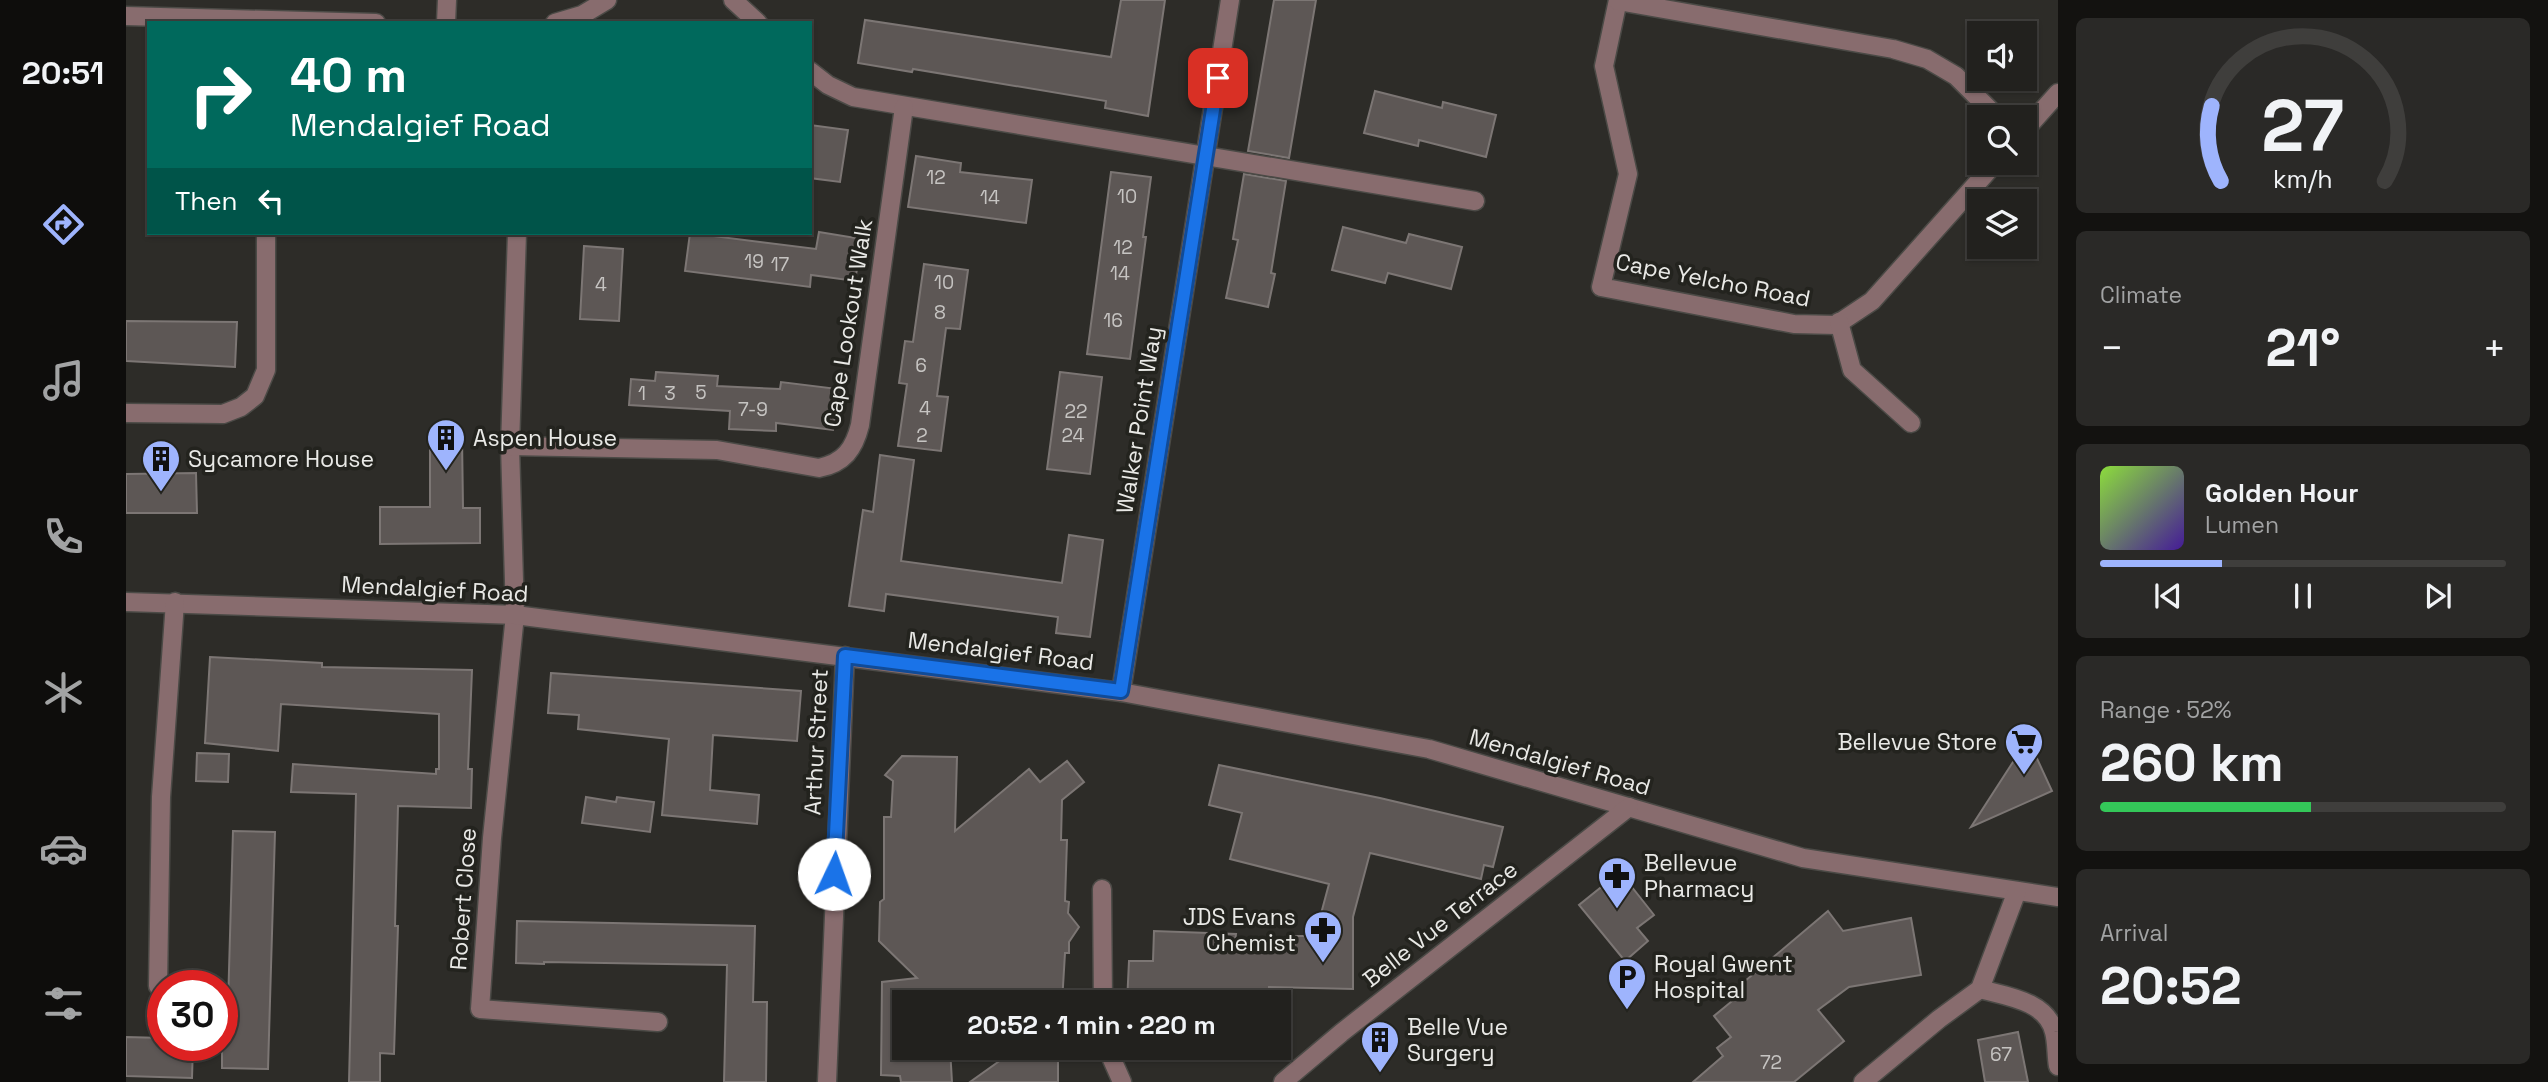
<!DOCTYPE html>
<html lang="en">
<head>
<meta charset="utf-8">
<style>
  :root { --surface:#22211e; --page:#2a2927; --text:#f1f3f6; --muted:#a2a3a4; --line:#3f3e3c; --accent:#9eb4fd }
  body { margin:0; font-family:"Space Grotesk",sans-serif; background:var(--page); color:var(--text); height:100vh; display:flex; flex-direction:column; font-size:26px; white-space:nowrap }
  * { box-sizing:border-box; margin:0 }
  p { font-size:23px; color:var(--muted) }
  .icon { flex:none; width:38px; height:38px; fill:none; stroke:currentColor; stroke-width:2; stroke-linecap:round; stroke-linejoin:round }
  .map { position:relative; flex:1; overflow:hidden }
  .sheet { display:flex; flex-direction:column; gap:18px; padding:18px; background:#131210; width:490px }
  .sheet>* { flex:none }
  .banner { position:absolute; left:21px; top:21px; width:665px; height:214px; border-radius:0px; box-shadow:0 2px 5px #0004,0 0 0 2px var(--line); background:#00695c; color:#fff; overflow:hidden }
  .controls { position:absolute; left:1841px; top:21px; display:grid; gap:14px }
  .controls a { display:grid; place-items:center; width:70px; height:70px; border-radius:0px; background:var(--surface); box-shadow:0 2px 5px #0004,0 0 0 2px var(--line); font-size:35px }
  .speed { position:absolute; left:21px; top:970px; display:flex; gap:14px; font-size:35px; font-weight:700; text-align:center }
  .speed>* { display:grid; place-content:center; width:91px; height:91px; border-radius:50%; background:var(--surface); box-shadow:0 2px 5px #0004,0 0 0 2px var(--line); line-height:1 }
  .speed .limit { border:10px solid #d22; background:#fff; color:#111 }
  .pin { position:absolute; display:grid; place-items:center; width:60px; height:60px; color:#fff; margin:-30px; border-radius:14px; box-shadow:0 4px 10px #0006 }
  .me { position:absolute; width:77px; margin:-38px; rotate:3deg; stroke-linejoin:round; filter:drop-shadow(0 0 5px #0008) }
  .turn { display:flex; align-items:center; gap:24px; height:147px; padding:0 28px; font-size:32px }
  .turn .icon { width:91px; height:91px; stroke-width:2.5 }
  .turn b { display:block; font-size:49px; line-height:60px }
  .then { display:flex; align-items:center; height:66px; padding:0 28px; background:#0003; gap:14px; font-size:26px }
  .big { font-size:52px; font-weight:700; line-height:1.1 }
  .sheet .widget { flex:1; display:flex; flex-direction:column; justify-content:center; gap:10px; min-width:0; padding:0 24px; border-radius:10px; background:var(--page) }
  .sheet .dial { align-items:center; gap:0 }
  .dial svg { height:182px; overflow:visible; fill:none; stroke:var(--line); stroke-width:7; stroke-linecap:round; text-anchor:middle }
  .dial text { fill:var(--text); stroke:none }
  .song { display:flex; align-items:center; gap:21px }
  .cover { width:84px; height:84px; border-radius:10px; background:linear-gradient(135deg,hsl(90 70% 55%),hsl(260 70% 35%)) }
  .played { height:7px; border-radius:4px; background:linear-gradient(90deg,var(--accent) 30%,var(--line) 30%) }
  .keys { display:flex; justify-content:space-around; direction:ltr }
  .heat { display:flex; justify-content:space-between; align-items:center; font-size:38px; direction:ltr }
  .charge { height:10px; border-radius:5px; background:linear-gradient(90deg,#34c759 52%,var(--line) 0) }
  .trip { position:absolute; left:766px; top:990px; width:399px; height:70px; border-radius:0px; background:var(--surface); box-shadow:0 2px 5px #0004,0 0 0 2px var(--line); font-weight:700; line-height:70px; text-align:center }
  main { display:flex; flex:1; min-height:0 }
  .tab-bar { display:flex; flex-direction:column; width:126px; justify-content:space-around; align-items:center; background:#0e0d0c; color:var(--muted) }
  .tab-bar .icon { width:49px; height:49px }
  .tab-bar .selected { color:var(--accent) }
  .tab-bar b { font-size:32px; color:var(--text) }
  .map>svg:first-child { display:block }
  .building { fill:#5d5755; stroke:#7c7674; stroke-width:2 }
  .lines { fill:none; stroke-linecap:round; stroke-linejoin:round }
  .minor-casing { stroke:#4b4a46; stroke-width:21 }
  .minor { stroke:#886c6e; stroke-width:18 }
  .route-casing { stroke:#114b97; stroke-width:18 }
  .route { stroke:#1a73e8; stroke-width:12 }
  .labels { text-anchor:middle; dominant-baseline:central; stroke-width:7; stroke-linejoin:round; paint-order:stroke }
  .number-label { font-size:19px; fill:#c6c4c2 }
  .street-label { font-size:23px; fill:#e9e9e6; stroke:#23231e }
  .poi-label { font-size:23px; fill:#e9e9e6; stroke:#23231e; text-anchor:start }
</style>
</head>
<body>
<main>
<nav class="tab-bar">
<b>20:51</b>
<svg class="icon selected" aria-label="directions" viewBox="0 0 24 24"><path d="M12 3l9 9-9 9-9-9zM9 14v-3h6M13 9l2 2-2 2"/></svg>
<svg class="icon" aria-label="music" viewBox="0 0 24 24"><path d="M9 18V5l10-2v13"/><circle cx="6" cy="18" r="3"/><circle cx="16" cy="16" r="3"/></svg>
<svg class="icon" aria-label="phone" viewBox="0 0 24 24"><path d="M5 4h4l2 5-3 2q2 4 5 5l2-3 5 2v4C11 20 4 13 5 4z"/></svg>
<svg class="icon" aria-label="climate" viewBox="0 0 24 24"><path d="M12 3v18M4 7l16 10M4 17L20 7"/></svg>
<svg class="icon" aria-label="car" viewBox="0 0 24 24"><path d="M5 17H2v-5l4-1 3-4h7l3 4 3 1v5h-3M9 17h6M6 11h13"/><circle cx="7" cy="17" r="2"/><circle cx="17" cy="17" r="2"/></svg>
<svg class="icon" aria-label="filters" viewBox="0 0 24 24"><path d="M4 7h16M4 17h16"/><circle cx="9" cy="7" r="2"/><circle cx="15" cy="17" r="2"/></svg>
</nav>
<div class="map">
<svg width="1932" height="1082" viewBox="0 0 1932 1082">
  <rect width="100%" height="100%" fill="#2d2c28"/>
  <g class="building">
    <polygon points="995,0 1039,0 1022,116 979,108 980,101 787,69 786,72 732,63 739,20 985,57"/>
    <polygon points="1148,0 1190,0 1163,158 1122,151"/>
    <polygon points="1249,91 1316,108 1317,102 1370,115 1360,157 1293,140 1292,146 1238,133"/>
    <polygon points="684,125 722,130 714,182 684,178"/>
    <polygon points="790,156 835,163 834,172 906,180 900,223 782,207"/>
    <polygon points="985,172 1025,177 1017,237 1020,237 1004,359 961,354"/>
    <polygon points="1118,174 1160,181 1145,273 1149,274 1142,307 1100,298 1112,240 1107,239"/>
    <polygon points="1217,227 1280,243 1283,234 1336,247 1325,289 1262,273 1259,283 1206,270"/>
    <polygon points="693,232 736,239 729,281 685,275 684,287 559,271 564,233 690,249"/>
    <polygon points="458,246 497,249 493,321 454,319"/>
    <polygon points="798,264 842,270 834,329 820,328 811,396 822,397 815,451 772,446 781,384 773,383 779,341 787,342"/>
    <polygon points="0,321 111,322 109,367 0,361"/>
    <polygon points="530,372 592,376 591,386 654,389 655,382 712,389 707,430 650,423 650,431 603,429 604,411 503,405 505,379 529,381"/>
    <polygon points="934,372 976,377 964,474 921,469"/>
    <polygon points="336,437 337,508 354,508 354,543 254,544 254,507 304,507 304,438"/>
    <polygon points="754,455 788,460 775,561 936,583 943,535 977,540 964,637 930,633 932,617 760,594 758,611 723,606 737,510 747,512"/>
    <polygon points="70,473 71,513 0,513 0,474"/>
    <polygon points="84,657 196,663 196,667 346,670 342,769 346,769 345,808 272,806 269,926 272,926 268,1054 254,1053 254,1082 223,1082 230,794 165,792 167,764 310,774 310,769 313,769 313,714 155,704 152,751 79,743"/>
    <polygon points="425,673 675,691 671,741 587,735 584,790 633,795 631,824 536,815 543,739 452,729 453,715 422,713"/>
    <polygon points="1908,752 1926,791 1845,827 1887,762"/>
    <polygon points="71,753 103,754 102,782 70,781"/>
    <polygon points="776,756 831,757 829,831 903,769 914,782 941,761 958,782 936,800 935,840 941,840 939,901 943,902 942,913 953,927 943,942 943,953 939,953 936,1003 779,1003 779,1048 824,1048 826,1082 775,1082 774,1076 755,1075 756,982 791,978 753,941 754,902 758,899 758,817 765,817 767,781 759,775"/>
    <polygon points="1093,765 1254,798 1377,827 1367,867 1358,865 1355,879 1244,853 1227,917 1227,989 1143,987 1143,1003 1001,1003 1003,961 1027,961 1028,931 1110,934 1109,941 1169,944 1169,936 1189,936 1203,884 1104,859 1116,813 1083,805"/>
    <polygon points="460,797 490,802 491,797 528,802 524,832 456,823"/>
    <polygon points="107,831 149,832 142,1069 96,1068 96,1040 101,1040"/>
    <polygon points="1494,872 1528,915 1511,928 1522,941 1499,961 1453,905"/>
    <polygon points="1702,911 1717,931 1785,918 1795,975 1723,987 1692,1010 1718,1041 1668,1082 1567,1082 1597,1056 1591,1048 1605,1037 1588,1016 1611,997 1606,992"/>
    <polygon points="391,921 629,926 627,1002 641,1002 640,1082 598,1082 601,965 418,962 418,964 390,963"/>
    <polygon points="1892,1032 1902,1082 1859,1082 1852,1040"/>
    <polygon points="0,1037 37,1038 37,1045 67,1045 66,1078 0,1076"/>
    <polygon points="879,1048 932,1048 932,1082 844,1082 879,1057"/>
    <polygon points="1012,1048 1128,1048 1127,1056 1012,1051"/>
  </g>
  <g class="lines">
    <defs>
      <g id="minor">
        <polyline points="607,0 632,23"/>
        <polyline points="1492,0 1478,66 1502,174 1475,287 1668,324 1710,325 1746,301 1869,163"/>
        <polyline points="1492,1 1767,49 1801,59 1830,76 1871,117"/>
        <polyline points="0,16 250,23"/>
        <polyline points="320,23 321,0"/>
        <polyline points="429,23 456,15 481,0"/>
        <polyline points="684,71 702,85 727,97 1349,201"/>
        <polyline points="1899,130 1932,93"/>
        <polyline points="391,233 384,446 389,615 366,838 354,1009 532,1022"/>
        <polyline points="1713,322 1726,370 1785,423"/>
        <polyline points="0,413 97,414 115,407 129,396 140,370 140,233"/>
        <path d="M384,446L591,450L693,468C718,463 728,449 734,425L778,107"/>
        <polyline points="0,602 389,615 995,692 1303,749 1677,858 1932,897"/>
        <polyline points="995,692 1104,0"/>
        <polyline points="976,889 977,1003"/>
        <polyline points="32,986 35,797 49,602"/>
        <path d="M1854,989C1880,996 1921,1001 1928,1032C1931,1043 1930,1055 1932,1066"/>
        <polyline points="981,1048 996,1082"/>
        <polyline points="701,1082 719,656"/>
        <polyline points="1157,1082 1215,1033 1503,807"/>
        <polyline points="1737,1082 1813,1019 1854,989 1891,891"/>
      </g>
    </defs>
    <use href="#minor" class="minor-casing"/>
    <use href="#minor" class="minor"/>
  </g>
  <g class="lines">
    <defs>
      <polyline id="route" points="708,874 719,656 995,691 1092,78"/>
    </defs>
    <use href="#route" class="route-casing"/>
    <use href="#route" class="route"/>
  </g>
  <defs>
    <symbol id="building-pin" viewBox="-11 -11 22 30"><path d="M0 17L-7.5 6A9.5 9.5 0 1 1 7.5 6Z" fill="#9eb4fd" stroke="#23231e"/><path d="M-4-6H4V6H1V3H-1V6H-4ZM-2.5-4.3h1.7v1.8h-1.7ZM.8-4.3h1.7v1.8H.8ZM-2.5-1h1.7V.8h-1.7ZM.8-1h1.7V.8H.8Z" fill="#111"/></symbol>
    <symbol id="supermarket-pin" viewBox="-11 -11 22 30"><path d="M0 17L-7.5 6A9.5 9.5 0 1 1 7.5 6Z" fill="#9eb4fd" stroke="#23231e"/><path d="M-6-5.5h2.5l.6 2H6L4.5 2H-2.5L-4.4-4H-6ZM-1.5 3.2a1.3 1.3 0 1 0 .1 0ZM3 3.2a1.3 1.3 0 1 0 .1 0Z" fill="#111"/></symbol>
    <symbol id="pharmacy-pin" viewBox="-11 -11 22 30"><path d="M0 17L-7.5 6A9.5 9.5 0 1 1 7.5 6Z" fill="#9eb4fd" stroke="#23231e"/><path d="M-2-6h4v4h4v4h-4v4h-4v-4h-4v-4h4Z" fill="#111"/></symbol>
    <symbol id="parking-pin" viewBox="-11 -11 22 30"><path d="M0 17L-7.5 6A9.5 9.5 0 1 1 7.5 6Z" fill="#9eb4fd" stroke="#23231e"/><path d="M-3.5-5.5H1a3.5 3.5 0 0 1 0 7H-1V5.5H-3.5ZM-1-3.4V-.6H.8a1.4 1.4 0 0 0 0-2.8Z" fill="#111"/></symbol>
  </defs>
  <g fill-rule="evenodd">
    <use href="#building-pin" x="298" y="416" width="44" height="60"/>
    <use href="#building-pin" x="13" y="437" width="44" height="60"/>
    <use href="#supermarket-pin" x="1876" y="720" width="44" height="60"/>
    <use href="#pharmacy-pin" x="1469" y="854" width="44" height="60"/>
    <use href="#pharmacy-pin" x="1175" y="908" width="44" height="60"/>
    <use href="#parking-pin" x="1479" y="955" width="44" height="60"/>
    <use href="#building-pin" x="1232" y="1018" width="44" height="60"/>
  </g>
  <g class="labels">
    <g class="number-label">
      <text x="810" y="177">12</text>
      <text x="1001" y="196">10</text>
      <text x="864" y="197">14</text>
      <text x="997" y="247">12</text>
      <text x="628" y="261">19</text>
      <text x="654" y="264">17</text>
      <text x="994" y="273">14</text>
      <text x="818" y="282">10</text>
      <text x="475" y="284">4</text>
      <text x="814" y="312">8</text>
      <text x="987" y="320">16</text>
      <text x="795" y="365">6</text>
      <text x="575" y="392">5</text>
      <text x="516" y="393">1</text>
      <text x="544" y="393">3</text>
      <text x="799" y="408">4</text>
      <text x="627" y="409">7-9</text>
      <text x="950" y="411">22</text>
      <text x="796" y="435">2</text>
      <text x="947" y="435">24</text>
      <text x="1875" y="1054">67</text>
      <text x="1645" y="1062">72</text>
    </g>
    <g class="street-label">
      <text transform="translate(1587 280) rotate(11)">Cape Yelcho Road</text>
      <text transform="translate(722 323) rotate(-81)">Cape Lookout Walk</text>
      <text transform="translate(1013 420) rotate(-81)">Walker Point Way</text>
      <text transform="translate(309 589) rotate(3)">Mendalgief Road</text>
      <text transform="translate(875 651) rotate(7)">Mendalgief Road</text>
      <text transform="translate(690 742) rotate(-87)">Arthur Street</text>
      <text transform="translate(1434 762) rotate(16)">Mendalgief Road</text>
      <text transform="translate(337 899) rotate(-86)">Robert Close</text>
      <text transform="translate(1314 924) rotate(-38)">Belle Vue Terrace</text>
    </g>
    <g class="poi-label">
      <text x="347" y="438">Aspen House</text>
      <text x="62" y="459">Sycamore House</text>
      <text x="1871" y="742" text-anchor="end">Bellevue Store</text>
      <text x="1518" y="863">Bellevue<tspan x="1518" dy="26">Pharmacy</tspan></text>
      <text x="1170" y="917" text-anchor="end">JDS Evans<tspan x="1170" dy="26">Chemist</tspan></text>
      <text x="1528" y="964">Royal Gwent<tspan x="1528" dy="26">Hospital</tspan></text>
      <text x="1281" y="1027">Belle Vue<tspan x="1281" dy="26">Surgery</tspan></text>
    </g>
  </g>
</svg>
<div class="controls">
<a><svg class="icon" aria-label="sound" viewBox="0 0 24 24"><path d="M4 9h4l5-4v14l-5-4H4zM17 9q2 3 0 6"/></svg></a>
<a><svg class="icon" aria-label="search" viewBox="0 0 24 24"><circle cx="10" cy="10" r="6"/><path d="M15 15l6 6"/></svg></a>
<a><svg class="icon" aria-label="layers" viewBox="0 0 24 24"><path d="M12 4l9 5-9 5-9-5zM3 14l9 5 9-5"/></svg></a>
</div>
<div class="speed"><div class="limit">30</div></div>
<div class="pin" style="left:1092px;top:78px;background:#d93025"><svg class="icon" aria-label="arrive" viewBox="0 0 24 24"><path d="M6 21V4h12l-3 4 3 4H6"/></svg></div>
<svg class="me" style="left:708px;top:874px" viewBox="-20 -20 40 40"><circle r="19" fill="#fff"/><path d="M0-13L10 11 0 6-10 11z" fill="#1a73e8"/></svg>
<div class="trip">20:52 · 1 min · 220 m</div>
<div class="banner">
<div class="turn"><svg class="icon" aria-label="right" viewBox="0 0 24 24"><path d="M7 20v-9h11M14 6l5 5-5 5"/></svg><div><b>40 m</b>Mendalgief Road</div></div>
<div class="then">Then<svg class="icon" aria-label="left" viewBox="0 0 24 24"><path d="M17 20v-9H6M10 6l-5 5 5 5"/></svg></div>
</div>
</div>
<section class="sheet">
<div class="widget dial"><svg viewBox="0 0 100 80">
<path d="M14 69A42 42 0 1 1 86 69"/>
<path d="M14 69A42 42 0 0 1 10 36" stroke="#9eb4fd"/>
<text x="50" y="56" font-size="32" font-weight="700">27</text>
<text x="50" y="72" font-size="11">km/h</text>
</svg></div>
<div class="widget"><p>Climate</p>
<div class="heat"><a>−</a><b class="big">21°</b><a>+</a></div>
</div>
<div class="widget">
<div class="song"><i class="cover"></i><div><b>Golden Hour</b><p>Lumen</p></div></div>
<div class="played"></div>
<div class="keys"><svg class="icon" aria-label="previous" viewBox="0 0 24 24"><path d="M18 5L8 12l10 7zM5 5v14"/></svg><svg class="icon" aria-label="pause" viewBox="0 0 24 24"><path d="M8 5v14M16 5v14"/></svg><svg class="icon" aria-label="next" viewBox="0 0 24 24"><path d="M6 5l10 7-10 7zM19 5v14"/></svg></div>
</div>
<div class="widget"><p>Range · 52%</p><b class="big">260 km</b><div class="charge"></div></div>
<div class="widget"><p>Arrival</p><b class="big">20:52</b></div>
</section>
</main>
</body>
</html>
